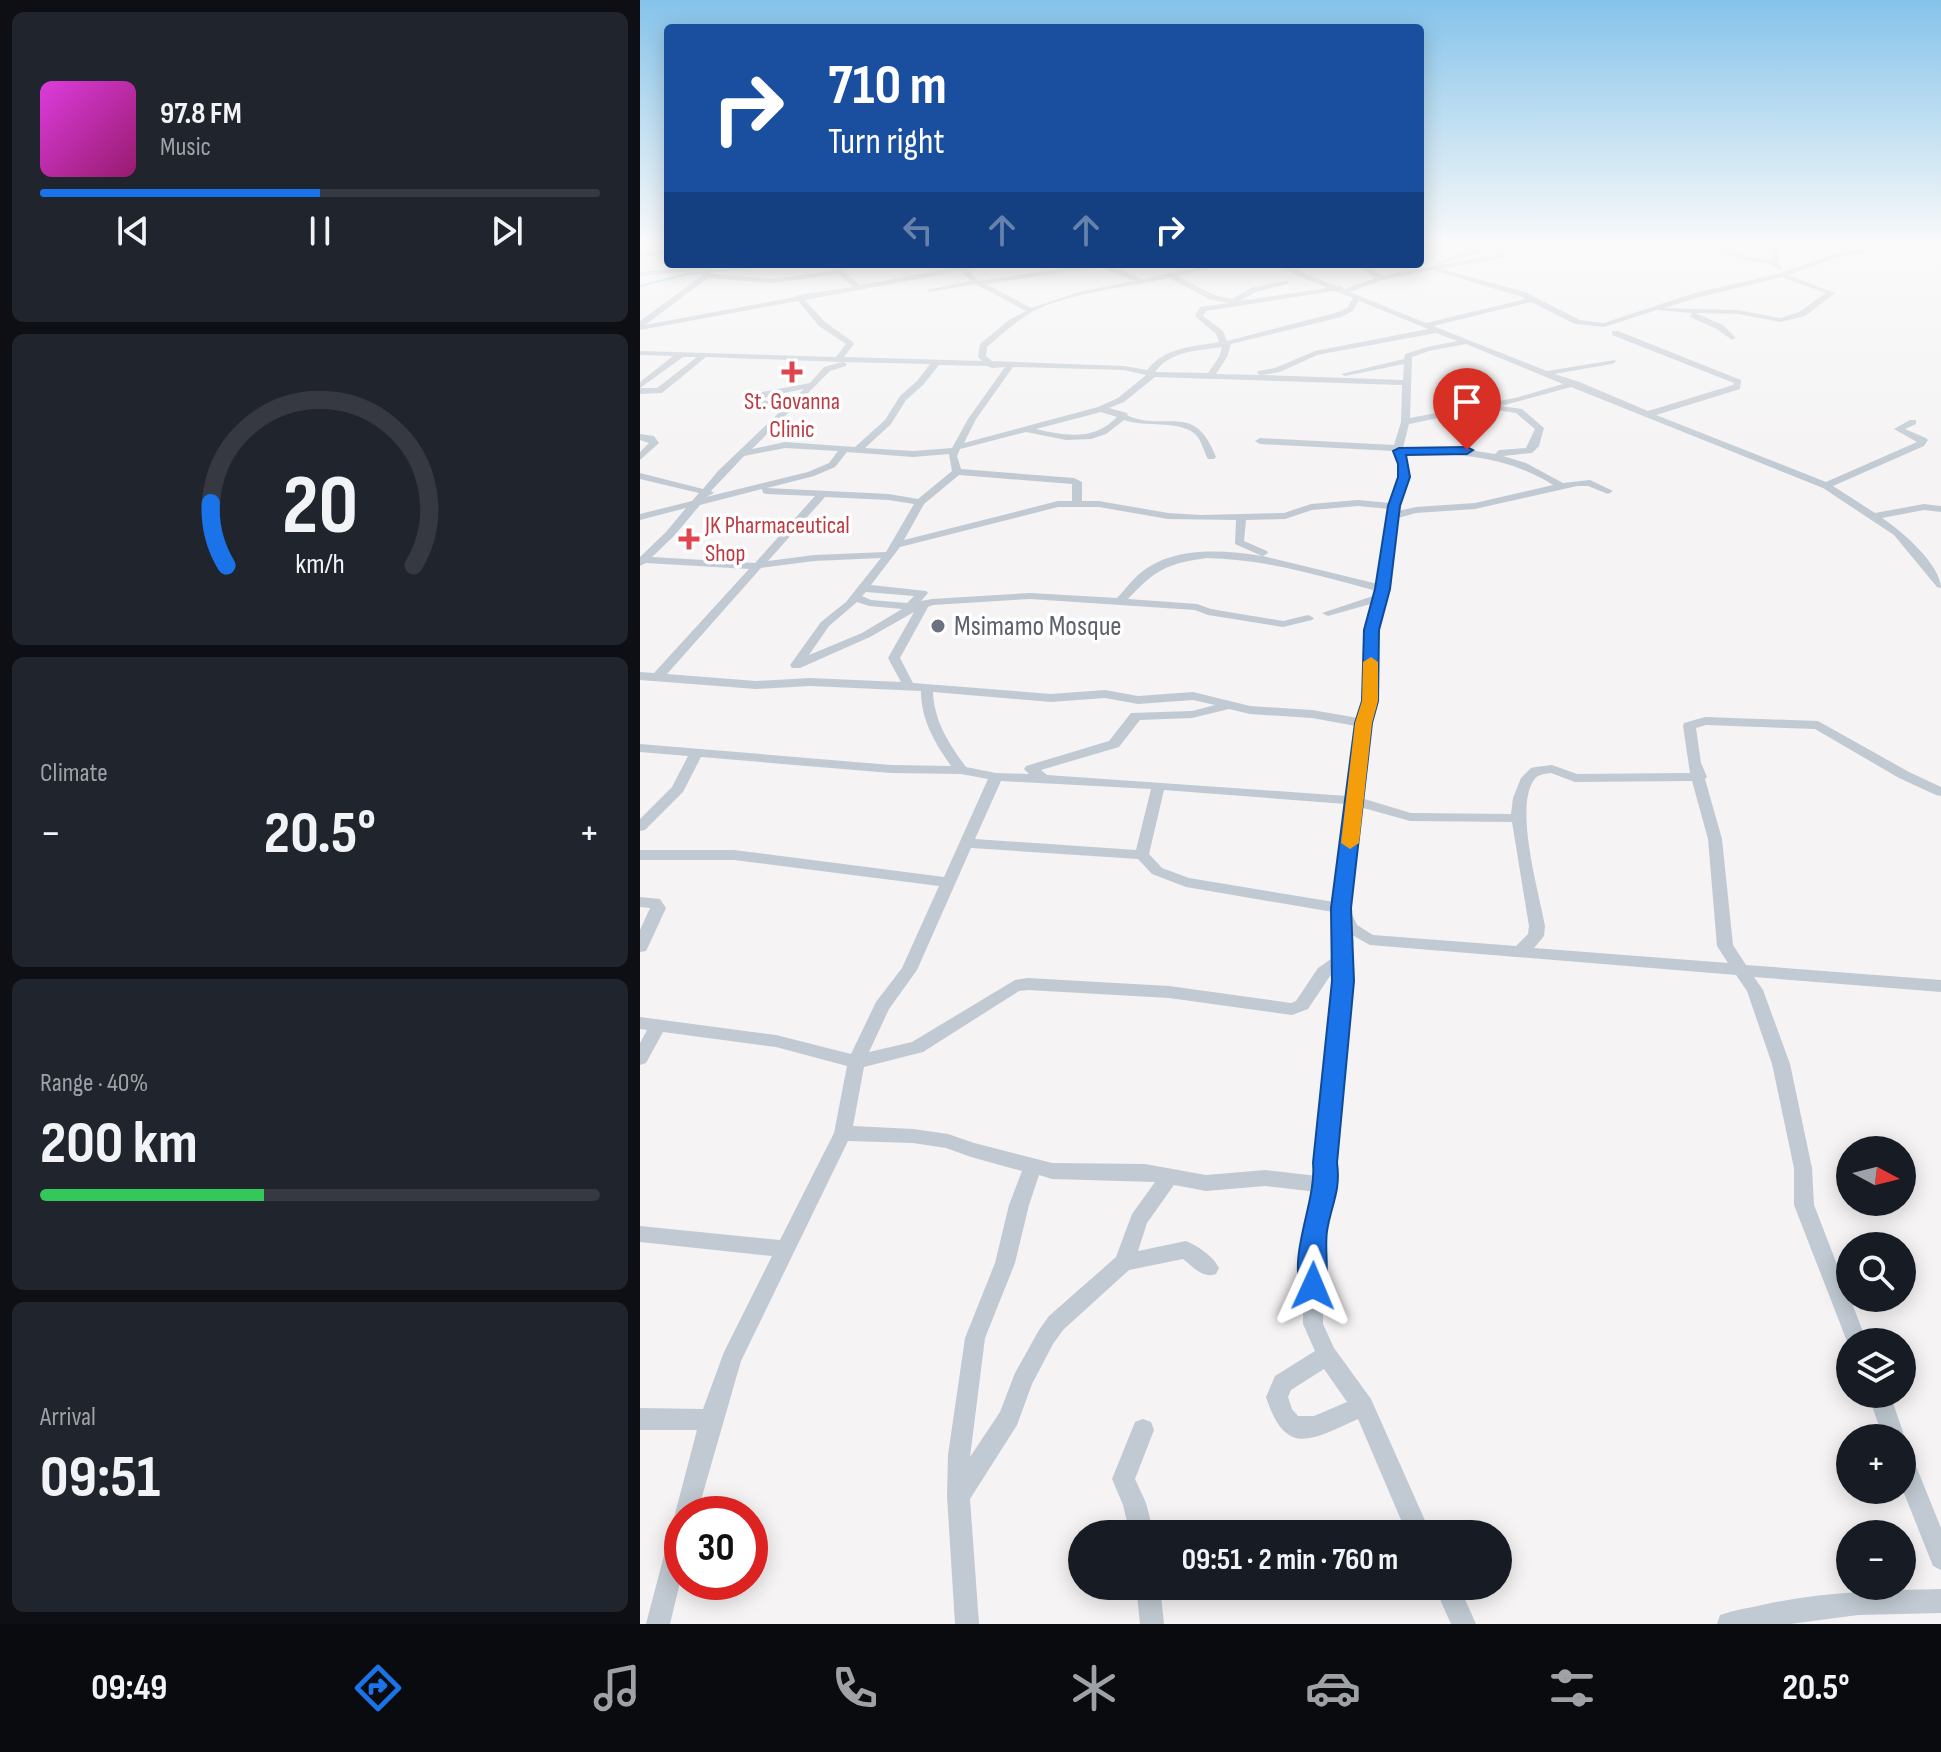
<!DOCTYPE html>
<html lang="en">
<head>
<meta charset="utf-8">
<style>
  :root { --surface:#171b24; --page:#20242c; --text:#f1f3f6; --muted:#9ea1a6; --line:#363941; --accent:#1a73e8 }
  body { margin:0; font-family:"Sofia Sans Condensed",sans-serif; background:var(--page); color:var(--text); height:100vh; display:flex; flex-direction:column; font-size:30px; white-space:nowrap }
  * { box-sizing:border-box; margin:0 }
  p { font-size:26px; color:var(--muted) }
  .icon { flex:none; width:44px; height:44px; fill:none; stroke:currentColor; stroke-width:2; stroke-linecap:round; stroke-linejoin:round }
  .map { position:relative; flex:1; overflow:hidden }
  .sheet { display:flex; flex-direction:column; gap:12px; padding:12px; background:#0d0f14; width:640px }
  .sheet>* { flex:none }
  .top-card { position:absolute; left:24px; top:24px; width:760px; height:244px; border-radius:8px; box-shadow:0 4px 20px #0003; background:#1a4fa0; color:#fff; overflow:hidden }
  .needle { width:52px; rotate:97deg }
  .fabs { position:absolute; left:1196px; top:1136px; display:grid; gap:16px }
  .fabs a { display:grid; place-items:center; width:80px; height:80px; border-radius:50%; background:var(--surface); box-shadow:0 4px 20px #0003; font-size:40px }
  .speed { position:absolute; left:24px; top:1496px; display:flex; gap:16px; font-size:40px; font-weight:700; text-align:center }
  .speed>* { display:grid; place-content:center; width:104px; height:104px; border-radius:50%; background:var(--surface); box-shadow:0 4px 20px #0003; line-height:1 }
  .speed .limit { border:12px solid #d22; background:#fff; color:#111 }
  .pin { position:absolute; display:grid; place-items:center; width:68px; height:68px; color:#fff; margin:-82px -34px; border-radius:50% 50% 50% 0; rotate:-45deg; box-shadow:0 0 8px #0007 }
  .pin .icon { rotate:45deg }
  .me { position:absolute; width:88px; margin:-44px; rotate:1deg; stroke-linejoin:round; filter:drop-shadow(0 0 6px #0008) }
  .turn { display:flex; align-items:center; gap:28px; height:168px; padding:0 32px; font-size:36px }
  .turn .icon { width:104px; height:104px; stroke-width:2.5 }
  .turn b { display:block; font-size:56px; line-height:68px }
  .lanes { display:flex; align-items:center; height:76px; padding:0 32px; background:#0003; justify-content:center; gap:40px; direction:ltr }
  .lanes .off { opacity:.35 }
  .big { font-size:60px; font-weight:700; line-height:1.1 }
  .sheet .card { flex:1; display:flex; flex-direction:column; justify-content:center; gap:12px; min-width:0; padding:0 28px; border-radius:12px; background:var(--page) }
  .sheet .dial { align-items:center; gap:0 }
  .dial svg { height:208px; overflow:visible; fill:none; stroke:var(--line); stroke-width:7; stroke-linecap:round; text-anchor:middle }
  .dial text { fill:var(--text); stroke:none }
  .song { display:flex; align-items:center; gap:24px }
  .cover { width:96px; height:96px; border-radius:12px; background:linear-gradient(135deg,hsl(300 70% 55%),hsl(320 70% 35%)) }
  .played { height:8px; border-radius:4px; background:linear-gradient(90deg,var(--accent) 50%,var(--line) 50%) }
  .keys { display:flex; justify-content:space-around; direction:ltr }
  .heat { display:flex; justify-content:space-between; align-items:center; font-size:44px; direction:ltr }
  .charge { height:12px; border-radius:6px; background:linear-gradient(90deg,#34c759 40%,var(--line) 0) }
  .trip { position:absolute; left:428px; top:1520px; width:444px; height:80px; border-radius:40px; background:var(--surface); box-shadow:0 4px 20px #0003; font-weight:700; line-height:80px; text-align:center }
  .dock { display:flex; height:128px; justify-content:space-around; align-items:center; background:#090b0e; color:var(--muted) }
  .dock .icon { width:56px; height:56px }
  .dock .selected { color:var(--accent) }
  .dock b { font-size:36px; color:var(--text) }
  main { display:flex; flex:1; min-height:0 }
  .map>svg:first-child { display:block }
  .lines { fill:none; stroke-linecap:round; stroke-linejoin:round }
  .stream { stroke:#90daee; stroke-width:2 }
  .minor { fill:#c1cad2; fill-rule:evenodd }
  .route { fill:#1a73e8; stroke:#114b97; stroke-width:2 }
  .slow { fill:#f59e0b }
  .health-dot { fill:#e0444e; stroke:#fff; stroke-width:3 }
  .worship-dot { fill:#6b7280; stroke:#fff; stroke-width:3 }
  .labels { text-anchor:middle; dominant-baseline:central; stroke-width:7; stroke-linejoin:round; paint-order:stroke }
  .far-health-label { font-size:24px; fill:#be3a42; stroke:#fff }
  .worship-label { font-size:28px; fill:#5b616d; stroke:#fff; text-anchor:start }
</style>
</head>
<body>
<main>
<section class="sheet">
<div class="card">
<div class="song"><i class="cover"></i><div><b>97.8 FM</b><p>Music</p></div></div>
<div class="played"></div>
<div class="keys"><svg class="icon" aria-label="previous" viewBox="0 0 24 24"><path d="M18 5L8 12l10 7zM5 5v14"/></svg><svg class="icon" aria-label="pause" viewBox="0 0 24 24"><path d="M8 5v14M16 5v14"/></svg><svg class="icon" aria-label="next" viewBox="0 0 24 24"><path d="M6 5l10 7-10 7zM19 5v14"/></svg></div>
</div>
<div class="card dial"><svg viewBox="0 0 100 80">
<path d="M14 69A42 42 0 1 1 86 69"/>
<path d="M14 69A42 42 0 0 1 8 45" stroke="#1a73e8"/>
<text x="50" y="56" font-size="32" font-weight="700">20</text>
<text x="50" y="72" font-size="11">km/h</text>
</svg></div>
<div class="card"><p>Climate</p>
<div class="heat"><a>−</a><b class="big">20.5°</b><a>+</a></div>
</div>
<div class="card"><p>Range · 40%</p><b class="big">200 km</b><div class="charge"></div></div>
<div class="card"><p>Arrival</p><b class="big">09:51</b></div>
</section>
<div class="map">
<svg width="1301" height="1624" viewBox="0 0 1301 1624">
  <rect width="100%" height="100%" fill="#f5f3f3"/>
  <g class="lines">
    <polyline class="stream" points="0,286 47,274 144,264"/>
    <g class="minor">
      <path d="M859,242H869L857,247L867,254L861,258L801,269L885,292L940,320L964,323L1051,294L1137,274L1192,255L1247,242H1274L1196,258L1148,275L1195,293L1165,316L1140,322L1098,314L1055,313L1083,325L1096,338L1092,340L1077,329L1050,317L1052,313L1017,310L964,327L935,324L891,302L793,326L907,371L975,360L976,362L972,364L914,374L937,381L1008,411L1093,385L1094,383L972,335V331H978L1101,380L1100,389L1016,415L1186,482L1277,442L1254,429L1270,420H1276V424L1265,429L1286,438L1288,440L1284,446L1193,486L1235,513L1284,504L1301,506V512L1284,510L1242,518C1261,530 1301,565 1301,588L1297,587L1254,535L1183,488L931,387L861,406L882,409L904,428L899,446L892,453L863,456L886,463L923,483L950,480L973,491L968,494L948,486H937L835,509L776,513L758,518L749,589L738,630L736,701L729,723L721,798L771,813L871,814L873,798L881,778L891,768L896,767L912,765L937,774L1050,773L1043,726L1044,723L1065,717L1178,721L1269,772L1301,787V796L1296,795L1259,778L1175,729L1066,725L1056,728L1061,763L1067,777L1065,779L1082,839L1093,945L1106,965L1301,980V992L1114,977L1123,990L1150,1064L1172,1168L1174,1205L1227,1342H1210V1349L1154,1205V1168L1132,1064L1107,991L1096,975L730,945L710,934L711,981L694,1163L697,1185L684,1232L683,1324L694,1348L731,1399L791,1534H767L718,1419C671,1440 646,1458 626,1397L635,1376L675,1351L663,1324L664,1232L677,1192L625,1186L566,1191L534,1185L507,1223L498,1251L546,1241C558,1246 574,1257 579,1268L576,1274C563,1279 553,1267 543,1259L489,1270L423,1330L413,1344L392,1384L377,1425L330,1499L339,1624H315L307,1496L308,1455L325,1338L355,1263L369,1205L382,1171L331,1157L306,1148L273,1143L208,1141L101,1361L57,1514H42V1574L30,1624H6L57,1430H0V1408L63,1409L84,1352L132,1256L0,1242V1226L140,1240L194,1133L207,1066L136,1047L23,1032L6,1063L0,1065V1043L7,1030L0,1029V1017L136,1035L211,1054L236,1002L262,968L299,886L94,860H0V850H94L304,877L348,779L321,774L251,773L61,757L43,792L5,830L0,831V819L32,787L48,756L0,752V744L251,765L311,766C295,743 281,720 281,691L170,686L116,689L0,680V672L14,673L109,569L6,563L0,566V557L26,532L46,508L0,520V514L52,501L59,493L0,479V473L63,489L78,471L143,409L112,404V400L122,392L170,383L184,367L202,362L66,357L22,393L0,394V382L33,356L0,355V351L196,357L206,344L179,326L158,301L0,330V321L67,272L61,270L0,276V272L54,267L51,264H60L74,271L73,274L132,279L201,270L220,285L336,264H350L328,270L339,281L454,264H465L503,279L575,264H588L537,276L574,295L592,299L611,288L646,281L650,283L616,292L599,301L687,288L632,264H641L696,286H702L704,289L736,278L715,264H723L743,276L800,265L798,262ZM852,249L859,254L800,265L802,264ZM460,267L495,281L439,292L391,308L346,284ZM792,270L879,296L886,299L786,323L710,292L745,279ZM321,271L331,281L286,290L290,292L335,284L386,311L369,320L340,344L338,357L342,361L204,357L214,344L213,342L185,322L165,300ZM199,274L213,287L158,295L155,297L5,325L68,278L132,283ZM1142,277L1186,293L1159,312L1140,318L1098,310L1025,308L1056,298ZM529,278L569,299L589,303L560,307L555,316L576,334L579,342C552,347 525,347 507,370L484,366L352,361L346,356L347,347C364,333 381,316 402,307C442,291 488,287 529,278ZM694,291L713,298L707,308L695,313L587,341L583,331L563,316L566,311ZM719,301L788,329L675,351L635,368L618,371L617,373L620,375L576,374L587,357L591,344L701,317L713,311ZM796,333L817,341L787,347L765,354L764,359L701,374L705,376L764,364L763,380L622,375L640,372L677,355ZM826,344L923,384L875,398L770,418L772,357L789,351ZM582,347L579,357L568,373L515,372C531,350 558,351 582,347ZM43,357H57L17,388H0ZM204,362L290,364L277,381L260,396L245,420L215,447L145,442L112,449L190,371L206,366L207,364ZM299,365L347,366L352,368L365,367L328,419L312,448L273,451L225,448L251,424L266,400L283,385ZM373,367L484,370L506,375L478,398L458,407L324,443L336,419ZM515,377L762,385L761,422L754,445L620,438L615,441L620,444L754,451C762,471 757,483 750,503L718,500L671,504L644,513L561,515L528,513L459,501H442V482L434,478L321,469L317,456L320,449L386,432L426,440L451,439L466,434L484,420C505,428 542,419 557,436C562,442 564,452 568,459H574L576,457C554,401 529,432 488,416L487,413L469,408L484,402ZM164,389L148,404L122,400L128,396ZM857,406V410L876,413L895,429L886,448L859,450L855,454L823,449L763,448L769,424ZM461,412L477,417C454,441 425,436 396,429ZM145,448L198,451L189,463L168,472L66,497L74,493L71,491L104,456ZM207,452L273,457L309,454L312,471L278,499L249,494L127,488L174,476L195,467ZM765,454C818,453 867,456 913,485L835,503L776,507L758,511C762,490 773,475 765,454ZM319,475L432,484V501H418L264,540L284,504ZM122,489L123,493L126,494L175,496L115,563L12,557L34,536L60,505ZM185,497L249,500L274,504L246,552L174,555L128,561ZM718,506L749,509L738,584L623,556L628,553L627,551L604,541L606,520L645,519L672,510ZM418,507H459L528,519L596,520L595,544L622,556C584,550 536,546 503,571C493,578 486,589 477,598L390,593L292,599L281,601L288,593L286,591L231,585L260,547ZM241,558L206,602L181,622L150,665L152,668H160L230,637L274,612L248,658L261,682L170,678L116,681L27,674L121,568L174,561ZM566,558C625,559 680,576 737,591L736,595L682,613L688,616L734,603L726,630L724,701L718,718L672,710L610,706L553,692L498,696L465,690L411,694L273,683L260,658L288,607L293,605L390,599L555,610L568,615L643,627L672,620L674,618L668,615L643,621L571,609L557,604L488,599C515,570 526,564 566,558ZM226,592L274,596L267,603L231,600L222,596ZM217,602L229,606L262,609L222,633L169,655L189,626ZM293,692L411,702L465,698L498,704L553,700L575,705L552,711L491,713L469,741L386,766L384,769L389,774L356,773L326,767C309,744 294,721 293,692ZM589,709L610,714L672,718L716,726L707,796L407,775L401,770L479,747L500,720L552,718ZM911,773L935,782L1052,781L1068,839L1077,946L1088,963L894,948L904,936L905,926C899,892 874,808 894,780C898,774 904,774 911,773ZM361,781L511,789L496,850L335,839ZM524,790L706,804L694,902L549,878L522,868L509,854ZM720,807L770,821L872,822L889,926L888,934L876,946L733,935L717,925L709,908ZM331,848L498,859L512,874L546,887L693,912L694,957L678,968L656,1001L651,1003L529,986L388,978L375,980L272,1042L229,1052L249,1009L277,970ZM695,973L676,1163L677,1176L625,1170L566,1175L505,1164L412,1163L334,1143L308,1134L273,1129L213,1126L224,1067L283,1052L379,991L388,990L529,998L652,1015L668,1009L690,976ZM399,1175L412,1179L515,1182L492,1214L476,1257L409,1316L399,1330L375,1373L360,1412L330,1457L345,1338L375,1263L389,1205ZM684,1369L707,1402L674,1416H658L652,1409L648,1397L651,1390Z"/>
      <polygon points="1058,242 1067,242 1103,256 1132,260 1132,242 1138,242 1139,263 1142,268 1139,270 1134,265 1100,259"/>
      <polygon points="28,249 28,253 0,257 0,253"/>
      <polygon points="209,264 235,264 199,269 196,267"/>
      <polygon points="0,434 14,436 19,443 0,460 0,452 9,443 0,440"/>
      <polygon points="0,897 20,899 26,908 8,947 6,951 0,952 0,930 10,908 0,907"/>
      <polygon points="1228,1394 1250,1394 1265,1438 1262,1445 1262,1438 1243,1438"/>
      <polygon points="503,1419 511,1422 514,1430 495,1479 506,1503 514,1534 490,1534 483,1505 472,1479 495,1422"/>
      <polygon points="1262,1448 1270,1451 1301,1528 1301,1570 1293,1566 1262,1488"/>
      <polygon points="496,1586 520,1586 524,1624 500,1624"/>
      <polygon points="794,1586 819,1586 836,1624 811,1624"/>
      <path d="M1301,1589V1613L1218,1615L1150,1624H1077L1080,1615C1094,1610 1108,1608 1122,1605C1181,1592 1241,1590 1301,1589Z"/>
    </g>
  </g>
  <linearGradient id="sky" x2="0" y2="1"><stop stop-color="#85c3ea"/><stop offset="0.52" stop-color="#fafafa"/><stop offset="1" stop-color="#fafafa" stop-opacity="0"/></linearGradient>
  <rect width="1301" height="469" fill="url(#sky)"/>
  <path class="route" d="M759,448L827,447L833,450L827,454L766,455L770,477L760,506L750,589L739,630L738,701L732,723L711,908L714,981L697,1163C701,1191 691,1205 687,1231C684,1252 691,1275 682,1294L673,1298L663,1294C646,1257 677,1202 673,1163L692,981L691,908L715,723L722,701L724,630L735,589L748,506L758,477V464L753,451Z"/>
  <polygon class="slow" points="731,657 738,662 738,701 732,723 719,843 710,849 701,843 715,723 722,701 723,662"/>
  <g class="health-dot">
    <path d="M148 360h8v8h8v8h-8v8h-8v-8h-8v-8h8z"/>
    <path d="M45 527h8v8h8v8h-8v8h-8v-8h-8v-8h8z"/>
  </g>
  <circle class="worship-dot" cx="298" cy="626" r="8"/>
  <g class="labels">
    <g class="far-health-label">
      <text x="152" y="401">St. Govanna<tspan x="152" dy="28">Clinic</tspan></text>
      <text x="65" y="525" text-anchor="start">JK Pharmaceutical<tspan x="65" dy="28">Shop</tspan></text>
    </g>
    <g class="worship-label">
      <text x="314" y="626">Msimamo Mosque</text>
    </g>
  </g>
</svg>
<div class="fabs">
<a><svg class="needle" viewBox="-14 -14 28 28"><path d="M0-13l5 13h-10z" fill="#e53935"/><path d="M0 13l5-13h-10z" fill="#9ea1a6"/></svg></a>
<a><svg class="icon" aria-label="search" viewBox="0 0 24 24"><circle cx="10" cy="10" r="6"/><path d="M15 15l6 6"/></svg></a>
<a><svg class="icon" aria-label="layers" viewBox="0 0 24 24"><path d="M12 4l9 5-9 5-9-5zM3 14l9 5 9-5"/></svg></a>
<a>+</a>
<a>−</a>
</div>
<div class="speed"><div class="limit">30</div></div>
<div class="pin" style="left:827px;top:450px;background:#d93025"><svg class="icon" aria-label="arrive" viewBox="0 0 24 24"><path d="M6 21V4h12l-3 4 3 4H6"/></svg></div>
<svg class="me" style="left:673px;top:1286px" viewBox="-20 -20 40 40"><path d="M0-17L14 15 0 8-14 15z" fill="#1a73e8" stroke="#fff" stroke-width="4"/></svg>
<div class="trip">09:51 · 2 min · 760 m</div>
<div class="top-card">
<div class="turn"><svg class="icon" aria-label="right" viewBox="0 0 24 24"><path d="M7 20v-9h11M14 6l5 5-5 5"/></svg><div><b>710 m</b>Turn right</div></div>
<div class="lanes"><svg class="icon off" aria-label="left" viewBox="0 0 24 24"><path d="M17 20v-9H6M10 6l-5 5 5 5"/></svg><svg class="icon off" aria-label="ahead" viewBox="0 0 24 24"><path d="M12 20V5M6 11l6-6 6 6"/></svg><svg class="icon off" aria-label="ahead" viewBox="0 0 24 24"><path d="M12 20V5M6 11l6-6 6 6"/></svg><svg class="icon" aria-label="right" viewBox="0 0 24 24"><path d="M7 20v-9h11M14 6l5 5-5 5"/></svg></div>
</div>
</div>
</main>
<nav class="dock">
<b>09:49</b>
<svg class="icon selected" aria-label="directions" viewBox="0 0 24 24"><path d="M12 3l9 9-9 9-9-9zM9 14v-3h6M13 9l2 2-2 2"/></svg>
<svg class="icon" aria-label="music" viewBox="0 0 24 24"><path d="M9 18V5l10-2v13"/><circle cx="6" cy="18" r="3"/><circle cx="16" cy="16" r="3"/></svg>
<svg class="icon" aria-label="phone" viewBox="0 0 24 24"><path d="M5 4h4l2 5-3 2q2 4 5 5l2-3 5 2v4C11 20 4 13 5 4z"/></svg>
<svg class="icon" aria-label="climate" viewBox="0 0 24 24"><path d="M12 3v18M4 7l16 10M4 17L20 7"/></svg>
<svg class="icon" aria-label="car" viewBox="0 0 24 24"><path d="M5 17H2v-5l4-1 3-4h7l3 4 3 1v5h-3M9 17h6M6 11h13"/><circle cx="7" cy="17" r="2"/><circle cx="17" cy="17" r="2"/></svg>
<svg class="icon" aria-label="filters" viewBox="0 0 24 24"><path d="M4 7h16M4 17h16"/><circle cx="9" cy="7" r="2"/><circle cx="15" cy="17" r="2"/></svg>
<b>20.5°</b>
</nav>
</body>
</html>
